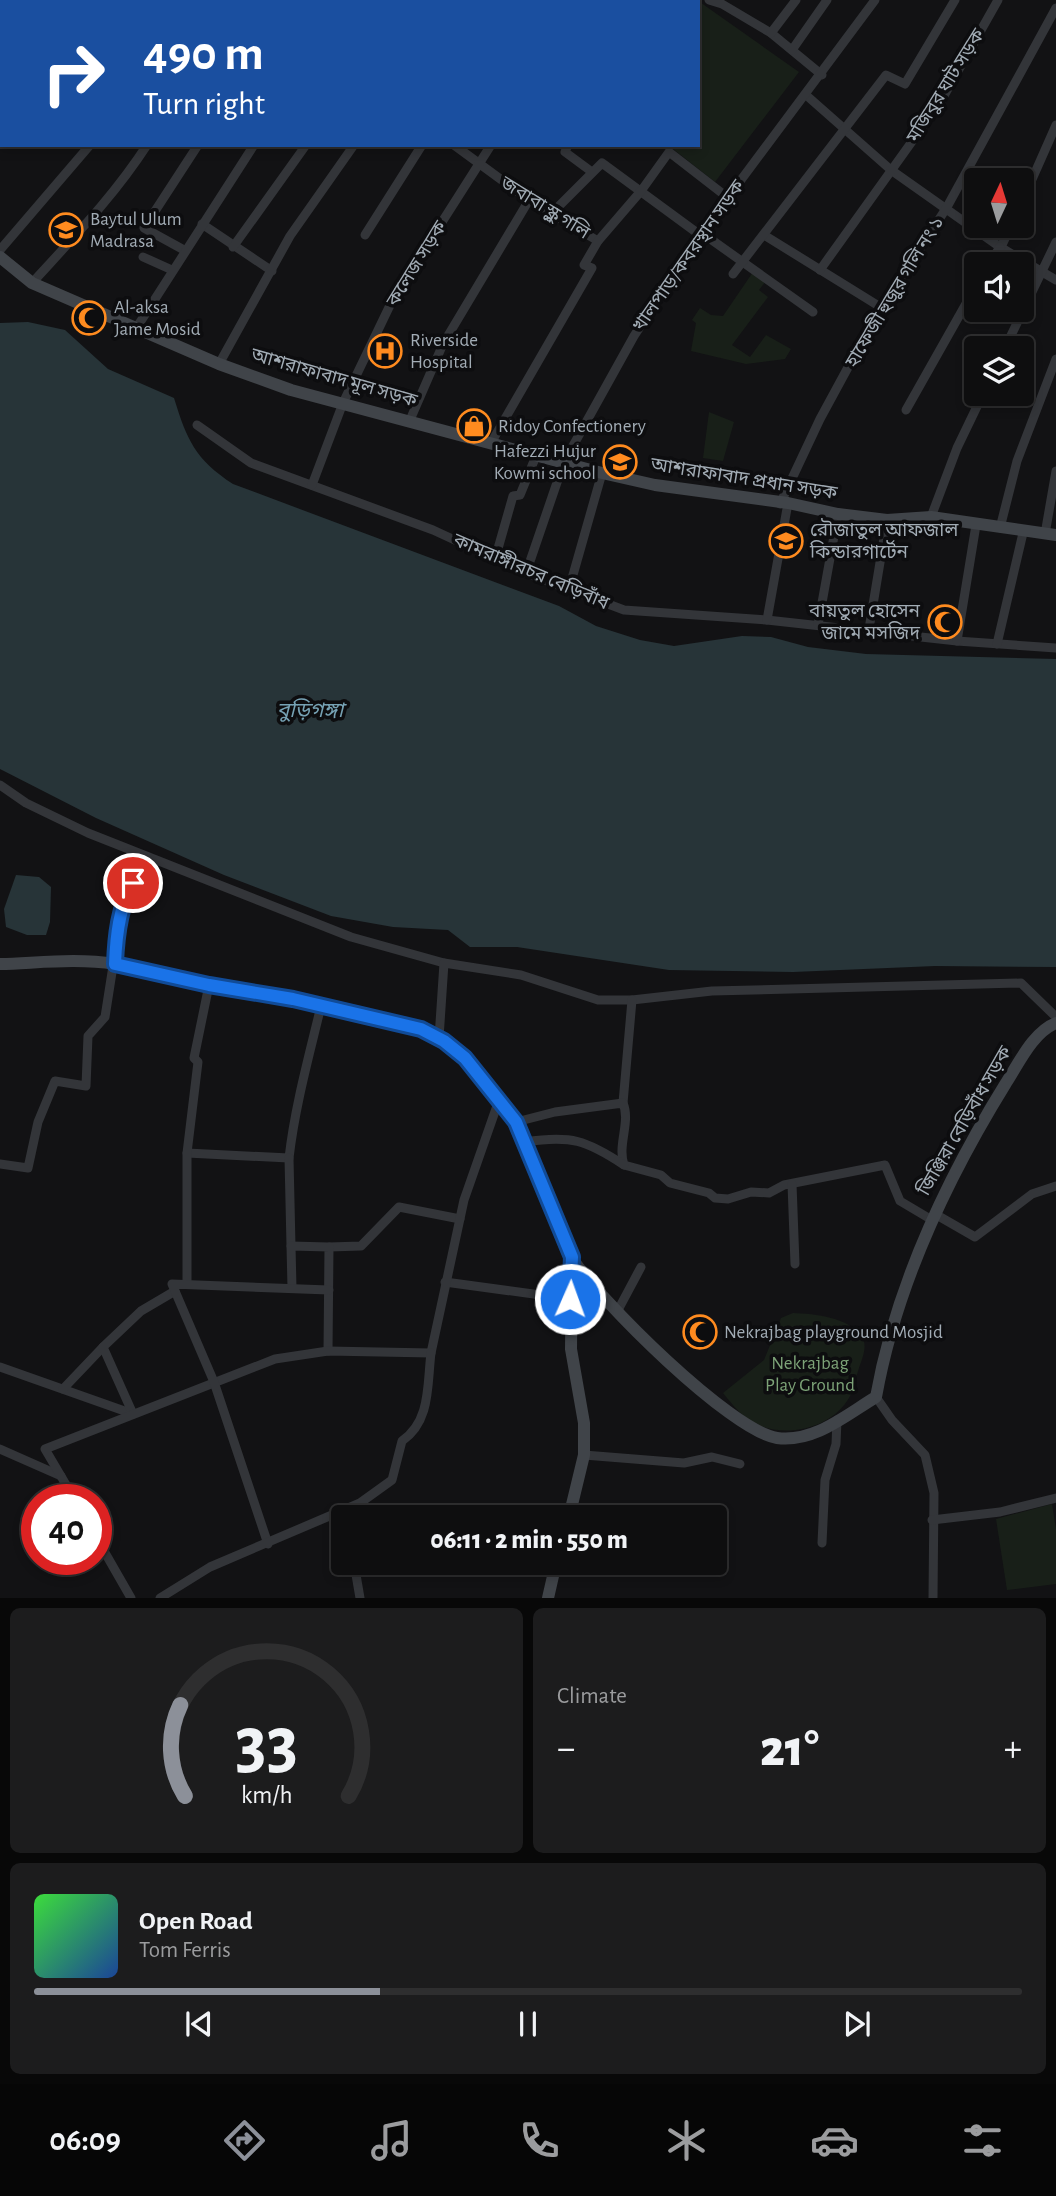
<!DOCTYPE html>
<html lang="en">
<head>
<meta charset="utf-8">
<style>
  :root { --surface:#0e0e0f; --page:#1c1c1d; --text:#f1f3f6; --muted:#9b9c9e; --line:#2e2e2f; --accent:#8c9099 }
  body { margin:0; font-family:"Alegreya Sans","Noto Sans Bengali",sans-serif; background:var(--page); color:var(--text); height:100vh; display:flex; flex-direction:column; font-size:26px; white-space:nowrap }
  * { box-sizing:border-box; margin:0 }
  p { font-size:23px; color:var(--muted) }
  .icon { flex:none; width:38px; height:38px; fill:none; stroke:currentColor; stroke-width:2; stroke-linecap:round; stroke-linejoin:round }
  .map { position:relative; height:1598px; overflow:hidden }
  .drawer { display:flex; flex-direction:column; gap:10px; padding:10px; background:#080808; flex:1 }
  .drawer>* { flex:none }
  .guide { position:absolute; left:0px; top:0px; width:700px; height:147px; box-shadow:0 4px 10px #0003,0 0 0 2px var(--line); background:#1a4fa0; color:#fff; overflow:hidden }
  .needle { width:46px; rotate:4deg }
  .fabs { position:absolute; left:964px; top:168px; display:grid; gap:14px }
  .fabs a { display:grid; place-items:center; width:70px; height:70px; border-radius:7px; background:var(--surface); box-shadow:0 4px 10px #0003,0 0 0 2px var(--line); font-size:35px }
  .speed { position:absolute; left:21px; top:1484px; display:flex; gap:14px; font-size:35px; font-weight:700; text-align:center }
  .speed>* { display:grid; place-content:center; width:91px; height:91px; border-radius:50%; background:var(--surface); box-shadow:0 4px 10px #0003,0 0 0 2px var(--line); line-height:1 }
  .speed .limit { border:10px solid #d22; background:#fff; color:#111 }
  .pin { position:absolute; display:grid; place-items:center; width:60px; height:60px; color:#fff; margin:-30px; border:4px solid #fff; border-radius:50%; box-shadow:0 2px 7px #0007 }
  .me { position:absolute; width:77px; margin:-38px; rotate:2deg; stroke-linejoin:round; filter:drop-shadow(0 0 5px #0008) }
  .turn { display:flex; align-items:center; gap:24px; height:147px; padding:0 28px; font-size:32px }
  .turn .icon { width:91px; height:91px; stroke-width:2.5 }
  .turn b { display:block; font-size:49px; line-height:60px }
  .big { font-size:52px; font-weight:800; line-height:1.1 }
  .drawer .tile { flex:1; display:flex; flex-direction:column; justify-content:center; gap:10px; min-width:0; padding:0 24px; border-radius:10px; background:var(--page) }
  .drawer .dial { align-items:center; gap:0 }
  .dial svg { height:182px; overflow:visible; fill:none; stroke:var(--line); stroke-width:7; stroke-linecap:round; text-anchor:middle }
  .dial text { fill:var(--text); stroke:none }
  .song { display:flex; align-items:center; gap:21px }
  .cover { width:84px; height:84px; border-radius:10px; background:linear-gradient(135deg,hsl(120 70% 55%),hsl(220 70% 35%)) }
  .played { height:7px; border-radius:4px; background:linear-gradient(90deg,var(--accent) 35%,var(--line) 35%) }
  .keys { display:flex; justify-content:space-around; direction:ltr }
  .heat { display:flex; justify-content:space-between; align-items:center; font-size:38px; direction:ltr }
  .drawer .tiles { flex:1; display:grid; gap:10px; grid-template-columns:1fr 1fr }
  .tile:last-child { grid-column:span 2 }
  .trip { position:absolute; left:331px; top:1505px; width:396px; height:70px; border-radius:7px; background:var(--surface); box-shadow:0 4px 10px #0003,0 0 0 2px var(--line); font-weight:800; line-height:70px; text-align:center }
  .tab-bar { display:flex; height:112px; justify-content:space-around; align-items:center; background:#060606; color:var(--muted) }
  .tab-bar .icon { width:49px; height:49px }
  .tab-bar .selected { color:var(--accent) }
  .tab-bar b { font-size:32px; color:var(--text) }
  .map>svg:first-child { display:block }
  .green { fill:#181f18 }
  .water { fill:#273438 }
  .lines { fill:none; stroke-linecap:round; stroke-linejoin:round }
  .street { stroke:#333539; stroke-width:9 }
  .secondary { stroke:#404449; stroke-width:12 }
  .route-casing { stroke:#114b97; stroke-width:18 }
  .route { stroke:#1a73e8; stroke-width:12 }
  .labels { text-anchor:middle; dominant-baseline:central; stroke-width:7; stroke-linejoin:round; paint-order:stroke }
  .street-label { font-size:19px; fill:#a2acb5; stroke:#0d0d0f }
  .poi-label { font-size:19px; fill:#a2acb5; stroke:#0d0d0f; text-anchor:start }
  .park-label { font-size:19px; fill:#7ca277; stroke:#0d0d0f }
  .water-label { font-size:21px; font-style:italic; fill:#76a2b4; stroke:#0d0d0f }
</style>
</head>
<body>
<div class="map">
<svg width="1056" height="1598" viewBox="0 0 1056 1598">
  <rect width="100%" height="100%" fill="#121214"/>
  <g class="green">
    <polygon points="622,0 697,0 799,72 715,182 668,145 698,145 698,2"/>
    <polygon points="753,272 766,281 759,290 768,297 732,345 750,357 766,335 791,349 785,359 746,364 691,351 696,323 692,320 700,308 711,315 723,316"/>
    <polygon points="709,412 734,422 723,461 703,458"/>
    <path d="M793,1313C815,1314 849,1317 862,1337C868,1346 862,1359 859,1368C856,1377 854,1390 849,1398C831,1429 784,1439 754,1423C741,1416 732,1404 723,1393L764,1360L781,1318Z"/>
    <polygon points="1052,1504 1056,1529 1056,1584 1007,1590 996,1519"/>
  </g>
  <g class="water">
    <path d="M28,322L65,330L108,369L174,398C187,440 195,459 233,484L559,606L596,626L640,640L674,646L742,636L771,637L808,647L866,654L1056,659V967L935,966L793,972L669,970L517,947H470L448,930L393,927L331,916L224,875L96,818L0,769V323Z"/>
    <polygon points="16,875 39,877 51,887 50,922 46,935 27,935 6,927 4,909"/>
  </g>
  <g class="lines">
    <g class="street">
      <polyline points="67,0 69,2"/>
      <polyline points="167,0 169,2"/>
      <polyline points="397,0 399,2"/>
      <polyline points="463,0 465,2"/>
      <polyline points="546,0 548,2"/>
      <polyline points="709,0 722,4 771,33 822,75"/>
      <polyline points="44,2 46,0"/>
      <polyline points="257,2 258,0"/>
      <polyline points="309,2 311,0"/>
      <polyline points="362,2 364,0"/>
      <polyline points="450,2 452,0"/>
      <polyline points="568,2 570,0"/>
      <polyline points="771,33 796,0"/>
      <polyline points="792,50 827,0"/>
      <polyline points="0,54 2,52"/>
      <polyline points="806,95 891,170 1000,247 1056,280"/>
      <polyline points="454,145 529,200 598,241"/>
      <polyline points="568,145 565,152 592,172"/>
      <polyline points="1022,202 1056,125"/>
      <polyline points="553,212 602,163 700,235"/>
      <polyline points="202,224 272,271"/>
      <polyline points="702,233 813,312"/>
      <polyline points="365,235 422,145"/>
      <polyline points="764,235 882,308"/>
      <polyline points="233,247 306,145"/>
      <polyline points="1001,247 1011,226"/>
      <polyline points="0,250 90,145"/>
      <polyline points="184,250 144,228 198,145"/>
      <polyline points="143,257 172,270"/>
      <polyline points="989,264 1000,247"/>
      <polyline points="820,270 941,101 998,0"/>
      <polyline points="733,274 886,75 905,84 955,0"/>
      <path d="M32,283C73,238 114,196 147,145"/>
      <polyline points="137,327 254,145"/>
      <polyline points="1005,348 1056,242"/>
      <polyline points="219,364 290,236 354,145"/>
      <polyline points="906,410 976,286"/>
      <polyline points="410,420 443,344 529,200"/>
      <polyline points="197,425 251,463 433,530 526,573 624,610 767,620 957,641 1056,648"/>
      <polyline points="491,443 592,268 584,265 598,241 641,191 669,152 727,197"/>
      <polyline points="312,485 343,403 393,299 491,145"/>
      <polyline points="780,504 820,419 871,325 947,207 1056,8"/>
      <polyline points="931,517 957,448 983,394"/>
      <polyline points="1000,528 1017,461 1056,359"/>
      <polyline points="1045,534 1056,471"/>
      <polyline points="495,559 513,496 520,495 536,456"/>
      <polyline points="526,573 564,462 634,336 700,235 875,0"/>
      <polyline points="569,589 602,473"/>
      <polyline points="767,620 788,503"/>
      <polyline points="818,625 838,514"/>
      <polyline points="869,629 887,520"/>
      <polyline points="957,641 976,525"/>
      <polyline points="997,644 1023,533"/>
      <polyline points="0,785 26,803 88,833 351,937 444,963"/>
      <polyline points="439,1038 444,963 521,975 598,1000 632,1000 712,991 1021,983 1056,1017"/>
      <polyline points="623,1103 632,1000"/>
      <path d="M516,1122L555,1112L623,1103C631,1122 617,1145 624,1165L661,1175L670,1183L709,1193L715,1198L728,1199L751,1192L769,1193L784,1185L885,1165L900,1201L932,1220"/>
      <path d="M525,1142C571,1135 586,1140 624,1165"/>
      <path d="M187,1153L289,1158C295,1106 309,1056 321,1006"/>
      <polyline points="289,1158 291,1246"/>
      <polyline points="0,1164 28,1168 38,1122 55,1081 86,1086 88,1036 105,1017 121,915 125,896 136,874"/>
      <polyline points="792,1184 795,1264"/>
      <polyline points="935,1214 975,1237 1032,1194 1056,1186"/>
      <polyline points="329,1247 361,1246 399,1207 460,1219"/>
      <polyline points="445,1282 570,1299"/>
      <polyline points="187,1284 187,1153 198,1062 194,1058 209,985"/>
      <polyline points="292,1288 291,1246 329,1247 328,1351"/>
      <polyline points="617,1312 641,1267"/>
      <polyline points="0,1367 133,1414"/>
      <polyline points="63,1389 103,1347"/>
      <polyline points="876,1397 892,1420 925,1455 934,1493 933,1598"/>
      <polyline points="133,1414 103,1347 141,1311 175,1291"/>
      <polyline points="0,1449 61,1476"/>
      <polyline points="584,1455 684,1463 712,1457 740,1464"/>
      <polyline points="75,1500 45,1449 275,1359 328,1351 431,1353 464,1200 499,1100"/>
      <polyline points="932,1520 1000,1512 1056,1498"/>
      <polyline points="96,1537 131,1598"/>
      <polyline points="822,1543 825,1480 836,1444 837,1420"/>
      <polyline points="268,1544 214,1382 172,1284 329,1290"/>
      <polyline points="354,1563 360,1598"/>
      <path d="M160,1598L210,1567L360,1503L392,1480L402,1441C431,1421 427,1385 431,1353"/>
    </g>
    <g class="secondary">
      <polyline points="0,257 32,283 219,364 291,390 602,473 655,485 788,503 838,514 887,520 931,517 1056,535"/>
      <path d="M0,964C38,963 77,958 115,964C148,968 180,980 212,986C261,994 309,1004 358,1014C387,1021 421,1024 446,1042C502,1084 526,1145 551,1207C558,1223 563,1243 572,1258C598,1299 731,1431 777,1438C814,1443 846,1415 876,1397C896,1285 946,1180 1006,1083C1019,1063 1033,1032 1056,1023"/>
      <polyline points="569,1517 584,1455 584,1423 571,1349 572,1257"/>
      <polyline points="548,1598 556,1563"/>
    </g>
  </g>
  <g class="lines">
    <defs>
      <path id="route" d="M133,883C119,906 116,937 115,964L209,985L293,999L421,1029L444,1041L465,1058L516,1122L572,1257L570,1299"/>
    </defs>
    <use href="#route" class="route-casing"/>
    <use href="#route" class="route"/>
  </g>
  <defs>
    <symbol id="school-ring" viewBox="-11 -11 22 22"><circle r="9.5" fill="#0d0d0f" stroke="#ff8b1f" stroke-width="1.5"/><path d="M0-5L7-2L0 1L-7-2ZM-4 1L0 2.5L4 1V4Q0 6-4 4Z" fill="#ff8b1f"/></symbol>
    <symbol id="mosque-ring" viewBox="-11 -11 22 22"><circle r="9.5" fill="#0d0d0f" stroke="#ff8b1f" stroke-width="1.5"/><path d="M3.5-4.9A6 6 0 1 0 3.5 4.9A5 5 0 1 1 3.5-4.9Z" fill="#ff8b1f"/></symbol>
    <symbol id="hospital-ring" viewBox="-11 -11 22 22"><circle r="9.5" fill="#0d0d0f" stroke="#ff8b1f" stroke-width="1.5"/><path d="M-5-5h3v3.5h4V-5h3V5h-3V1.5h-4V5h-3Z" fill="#ff8b1f"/></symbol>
    <symbol id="shop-ring" viewBox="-11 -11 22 22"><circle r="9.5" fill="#0d0d0f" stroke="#ff8b1f" stroke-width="1.5"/><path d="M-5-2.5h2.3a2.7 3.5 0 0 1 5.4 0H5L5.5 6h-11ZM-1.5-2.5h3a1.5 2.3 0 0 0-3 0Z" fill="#ff8b1f"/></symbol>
  </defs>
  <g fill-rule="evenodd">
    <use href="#school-ring" x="47" y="211" width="38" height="38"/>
    <use href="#mosque-ring" x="70" y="299" width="38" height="38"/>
    <use href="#hospital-ring" x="366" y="332" width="38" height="38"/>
    <use href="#shop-ring" x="455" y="407" width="38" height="38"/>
    <use href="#school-ring" x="601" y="443" width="38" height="38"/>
    <use href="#school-ring" x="767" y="522" width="38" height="38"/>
    <use href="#mosque-ring" x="926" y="603" width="38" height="38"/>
    <use href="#mosque-ring" x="681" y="1313" width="38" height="38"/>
  </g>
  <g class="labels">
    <g class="street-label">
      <text transform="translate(946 86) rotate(-58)">মজিবুর ঘাট সড়ক</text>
      <text transform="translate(545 208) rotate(32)">জবাবা স্কুল গলি</text>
      <text transform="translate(689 256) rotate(-55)">খালপাড়/কবরস্থান সড়ক</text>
      <text transform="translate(417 264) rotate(-58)">কলেজ সড়ক</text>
      <text transform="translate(895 292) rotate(-59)">হাফেজী হুজুর গলি নং ১</text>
      <text transform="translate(334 378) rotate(16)">আশরাফাবাদ মূল সড়ক</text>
      <text transform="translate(744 479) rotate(9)">আশরাফাবাদ প্রধান সড়ক</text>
      <text transform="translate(531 572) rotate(23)">কামরাঙ্গীরচর বেড়িবাঁধ</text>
      <text transform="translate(965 1121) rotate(-60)">জিঞ্জিরা বেড়িবাঁধ সড়ক</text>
    </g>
    <g class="poi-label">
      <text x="90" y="219">Baytul Ulum<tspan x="90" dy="22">Madrasa</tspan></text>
      <text x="114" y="307">Al-aksa<tspan x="114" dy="22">Jame Mosid</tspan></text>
      <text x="410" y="340">Riverside<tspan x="410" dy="22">Hospital</tspan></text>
      <text x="498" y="426">Ridoy Confectionery</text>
      <text x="596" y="451" text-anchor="end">Hafezzi Hujur<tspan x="596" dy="22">Kowmi school</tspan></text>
      <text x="810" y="530">রৌজাতুল আফজাল<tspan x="810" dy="22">কিন্ডারগার্টেন</tspan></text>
      <text x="920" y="611" text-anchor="end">বায়তুল হোসেন<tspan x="920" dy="22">জামে মসজিদ</tspan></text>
      <text x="724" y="1332">Nekrajbag playground Mosjid</text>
    </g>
    <g class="park-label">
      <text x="810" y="1363">Nekrajbag<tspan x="810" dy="22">Play Ground</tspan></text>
    </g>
    <g class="water-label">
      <text x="310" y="710">বুড়িগঙ্গা</text>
    </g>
  </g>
</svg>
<div class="fabs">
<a><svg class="needle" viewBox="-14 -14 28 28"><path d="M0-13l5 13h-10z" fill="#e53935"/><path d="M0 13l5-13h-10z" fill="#9b9c9e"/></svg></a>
<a><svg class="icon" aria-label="sound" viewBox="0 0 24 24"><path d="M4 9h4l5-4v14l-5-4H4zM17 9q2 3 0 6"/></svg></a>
<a><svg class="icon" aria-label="layers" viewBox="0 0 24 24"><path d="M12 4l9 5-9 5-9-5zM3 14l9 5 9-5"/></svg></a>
</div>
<div class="speed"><div class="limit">40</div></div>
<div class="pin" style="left:133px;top:883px;background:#d93025"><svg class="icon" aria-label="arrive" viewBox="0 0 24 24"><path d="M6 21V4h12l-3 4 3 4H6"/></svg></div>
<svg class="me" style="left:570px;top:1299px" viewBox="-20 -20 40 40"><circle r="17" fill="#1a73e8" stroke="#fff" stroke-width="3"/><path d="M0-11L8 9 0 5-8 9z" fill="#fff"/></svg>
<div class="trip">06:11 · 2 min · 550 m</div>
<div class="guide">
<div class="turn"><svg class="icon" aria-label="right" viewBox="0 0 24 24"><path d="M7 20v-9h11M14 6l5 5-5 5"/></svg><div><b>490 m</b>Turn right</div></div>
</div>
</div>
<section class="drawer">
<div class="tiles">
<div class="tile dial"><svg viewBox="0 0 100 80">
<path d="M14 69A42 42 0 1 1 86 69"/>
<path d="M14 69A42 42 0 0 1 12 29" stroke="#8c9099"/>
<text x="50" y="56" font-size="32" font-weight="700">33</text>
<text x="50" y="72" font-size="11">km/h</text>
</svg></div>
<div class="tile"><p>Climate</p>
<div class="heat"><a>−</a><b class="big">21°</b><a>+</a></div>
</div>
<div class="tile">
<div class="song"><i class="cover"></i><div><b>Open Road</b><p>Tom Ferris</p></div></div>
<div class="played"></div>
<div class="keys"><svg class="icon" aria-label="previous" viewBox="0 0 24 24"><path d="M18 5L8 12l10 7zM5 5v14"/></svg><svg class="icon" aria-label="pause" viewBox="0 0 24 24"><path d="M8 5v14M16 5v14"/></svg><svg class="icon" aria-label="next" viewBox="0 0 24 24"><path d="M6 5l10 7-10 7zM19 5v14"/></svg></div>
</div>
</div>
</section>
<nav class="tab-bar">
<b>06:09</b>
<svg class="icon selected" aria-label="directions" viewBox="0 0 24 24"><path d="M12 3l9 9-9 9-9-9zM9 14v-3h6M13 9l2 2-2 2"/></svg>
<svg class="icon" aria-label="music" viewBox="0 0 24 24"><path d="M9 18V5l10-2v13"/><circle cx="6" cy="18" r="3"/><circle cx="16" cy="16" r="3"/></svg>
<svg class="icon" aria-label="phone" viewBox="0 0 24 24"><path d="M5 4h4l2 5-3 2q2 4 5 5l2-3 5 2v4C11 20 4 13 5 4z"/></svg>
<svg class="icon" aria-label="climate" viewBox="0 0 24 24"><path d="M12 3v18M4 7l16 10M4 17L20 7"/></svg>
<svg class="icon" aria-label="car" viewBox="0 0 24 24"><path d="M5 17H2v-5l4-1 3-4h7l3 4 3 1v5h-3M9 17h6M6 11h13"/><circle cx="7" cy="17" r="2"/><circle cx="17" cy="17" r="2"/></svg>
<svg class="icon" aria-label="filters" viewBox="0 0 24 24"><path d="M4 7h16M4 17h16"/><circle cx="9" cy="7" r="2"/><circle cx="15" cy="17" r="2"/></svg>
</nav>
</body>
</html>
